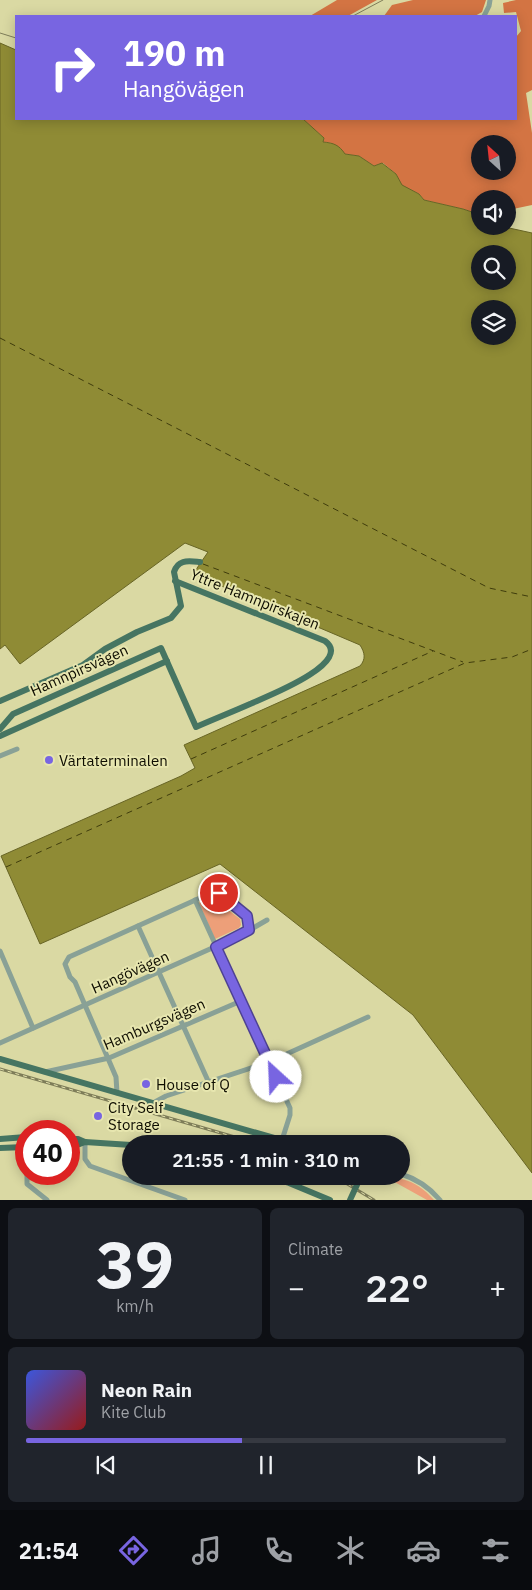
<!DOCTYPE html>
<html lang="en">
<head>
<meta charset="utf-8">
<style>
  :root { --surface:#171b24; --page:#20242c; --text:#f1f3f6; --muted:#9ea1a6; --line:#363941; --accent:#7865e1 }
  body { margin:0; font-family:"IBM Plex Sans",sans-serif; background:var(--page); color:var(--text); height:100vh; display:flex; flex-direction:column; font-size:19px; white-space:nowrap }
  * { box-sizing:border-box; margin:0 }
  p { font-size:16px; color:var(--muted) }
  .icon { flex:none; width:28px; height:28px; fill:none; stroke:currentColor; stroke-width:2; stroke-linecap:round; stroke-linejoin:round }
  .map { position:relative; height:1200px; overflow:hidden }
  .drawer { display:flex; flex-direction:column; gap:8px; padding:8px; background:#0d0f14; flex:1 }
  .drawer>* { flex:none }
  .banner { position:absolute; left:15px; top:15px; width:502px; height:105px; border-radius:0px; box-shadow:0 2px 12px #0003; background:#7865e1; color:#fff; overflow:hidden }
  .needle { width:32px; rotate:333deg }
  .buttons { position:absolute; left:471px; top:135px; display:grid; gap:10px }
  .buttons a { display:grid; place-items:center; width:45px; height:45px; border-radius:50%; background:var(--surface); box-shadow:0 2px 12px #0003; font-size:25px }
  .speed { position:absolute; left:15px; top:1120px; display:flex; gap:10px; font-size:25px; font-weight:700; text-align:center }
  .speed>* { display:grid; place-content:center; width:65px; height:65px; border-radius:50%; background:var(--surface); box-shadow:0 2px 12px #0003; line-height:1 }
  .speed .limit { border:8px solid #d22; background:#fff; color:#111 }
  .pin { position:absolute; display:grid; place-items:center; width:42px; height:42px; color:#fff; margin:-21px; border:2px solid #fff; border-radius:50%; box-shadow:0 1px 5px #0007 }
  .me { position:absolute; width:55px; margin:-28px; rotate:335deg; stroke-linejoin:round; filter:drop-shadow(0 0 4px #0008) }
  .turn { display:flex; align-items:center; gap:18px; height:105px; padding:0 25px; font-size:22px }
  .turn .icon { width:65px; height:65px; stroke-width:2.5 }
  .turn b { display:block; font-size:35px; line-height:42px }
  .big { font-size:38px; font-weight:600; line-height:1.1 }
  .drawer .tile { flex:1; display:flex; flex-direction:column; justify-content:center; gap:8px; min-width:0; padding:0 18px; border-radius:8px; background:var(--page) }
  .drawer .dial { align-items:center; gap:0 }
  .dial b { font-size:65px; line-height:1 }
  .song { display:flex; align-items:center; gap:15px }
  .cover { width:60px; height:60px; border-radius:8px; background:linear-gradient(135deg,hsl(230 70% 55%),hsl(0 70% 35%)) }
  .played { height:5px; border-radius:2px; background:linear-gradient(90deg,var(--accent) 45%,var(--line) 45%) }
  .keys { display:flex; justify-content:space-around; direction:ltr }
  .heat { display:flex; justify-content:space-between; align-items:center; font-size:28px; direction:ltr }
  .drawer .tiles { flex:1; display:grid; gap:8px; grid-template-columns:1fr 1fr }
  .tile:last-child { grid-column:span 2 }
  .trip { position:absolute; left:122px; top:1135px; width:288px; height:50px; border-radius:25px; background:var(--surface); box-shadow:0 2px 12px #0003; font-weight:600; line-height:50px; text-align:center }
  .tabs { display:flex; height:80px; justify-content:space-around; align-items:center; background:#090b0e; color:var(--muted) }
  .tabs .icon { width:35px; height:35px }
  .tabs .current { color:var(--accent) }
  .tabs b { font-size:22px; color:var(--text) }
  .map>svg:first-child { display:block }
  .green { fill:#ed9f79 }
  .forest { fill:#d37443; fill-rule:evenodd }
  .water { fill:#8f8b35; stroke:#686525; fill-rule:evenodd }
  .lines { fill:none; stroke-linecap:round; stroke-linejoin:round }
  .ferry { stroke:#3f3c0c; stroke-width:1; stroke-dasharray:6 5; stroke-linecap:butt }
  .minor { stroke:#89a196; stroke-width:5 }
  .major { stroke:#467562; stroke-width:6 }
  .tram { stroke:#7e7d59; stroke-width:1 }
  .rail-casing { stroke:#7e7d59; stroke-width:3 }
  .rail { stroke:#e7e6af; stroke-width:1; stroke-dasharray:4; stroke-linecap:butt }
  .major-bridge { stroke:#467562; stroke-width:6 }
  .route-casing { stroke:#4e4292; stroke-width:12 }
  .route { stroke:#7865e1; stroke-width:9 }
  .poi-dot { fill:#7865e1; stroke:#e7e6af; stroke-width:2 }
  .labels { text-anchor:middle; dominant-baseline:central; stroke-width:4; stroke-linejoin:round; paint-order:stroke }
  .street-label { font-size:15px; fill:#0e0d00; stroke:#e7e6af }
  .poi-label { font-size:15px; fill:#0e0d00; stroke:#e7e6af; text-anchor:start }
</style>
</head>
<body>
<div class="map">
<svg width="532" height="1200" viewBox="0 0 532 1200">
  <rect width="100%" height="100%" fill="#dad9a3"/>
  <g class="green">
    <polygon points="213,896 216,897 215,900 240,919 241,925 239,928 215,939 199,903 206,898"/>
    <path d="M367,1176C395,1176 414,1177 434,1200H427L391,1180Z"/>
  </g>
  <g class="forest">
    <polygon points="337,0 377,0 348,16 310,16"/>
    <polygon points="413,0 486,0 482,12 475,16 384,16 392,5"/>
    <path d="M516,0H532V90L526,93L532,133V205L513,209L508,212V199H480V216L478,214L463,209L424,200L419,194L401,185L396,174L383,163L374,166L359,156L345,154L331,143L323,142L324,138L303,119H516V37L521,31L516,12L504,13L503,3ZM480,144H508V171H480Z"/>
  </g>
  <path class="water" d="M0,43L16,50V119H303L324,138L323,142C334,143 339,145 345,154L359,156L374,166L382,163L396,174L402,185L419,194L424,200L463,209L478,214L480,216V226H500L532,233V1173L413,1015L220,864L40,944L1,856L181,776L195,768L184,745L360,666C366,659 365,653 360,645L193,574L208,552L185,543L20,664L5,645L0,649ZM480,254H508V281H480ZM480,309H508V336H480Z"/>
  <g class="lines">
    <g class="ferry">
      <polyline points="0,338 489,588 532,597"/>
      <polyline points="203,564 463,662"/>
      <polyline points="191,759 433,651"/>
      <polyline points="6,867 465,663 512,657 532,649"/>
    </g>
    <g class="minor">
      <polyline points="484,16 489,6 490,0"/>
      <polyline points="0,756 17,749"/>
      <polyline points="195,900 290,1108 290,1115 282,1140"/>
      <polyline points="138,926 209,1083"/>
      <polyline points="0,951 33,1028"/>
      <polyline points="0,1043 210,949 241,935 267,920"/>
      <polyline points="45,1072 109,1058 241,1001"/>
      <polyline points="117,1093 116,1077 75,982 70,977 65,964 69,957 211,893 219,893 247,916 249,930"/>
      <polyline points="153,1103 166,1096 269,1062 368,1017"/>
      <polyline points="85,1142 85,1159 90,1166 185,1200"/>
      <polyline points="27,1174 27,1184 47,1200"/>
      <path d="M401,1174C417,1179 429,1187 440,1200"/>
    </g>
    <g class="major">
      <path d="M0,701L83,665L105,649L137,632L171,618L181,606L174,572C178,559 188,561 200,562"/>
      <path d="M0,729L13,714L161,648L196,727C214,719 232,712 250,704C263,698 355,663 325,641L175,581"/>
      <polyline points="0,736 167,661"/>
      <polyline points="0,1059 295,1144"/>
      <polyline points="0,1139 26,1137"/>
      <polyline points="69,1139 78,1139 85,1142"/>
      <polyline points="69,1145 77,1145 85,1142 131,1145"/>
      <polyline points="0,1148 26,1147"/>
      <polyline points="266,1176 289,1183 330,1200"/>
    </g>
    <g class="tram">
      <polyline points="353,16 383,0"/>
      <polyline points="0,33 16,38"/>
    </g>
    <defs>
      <g id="rail">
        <polyline points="0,1069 259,1144"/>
        <polyline points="334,1176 374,1200"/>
      </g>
    </defs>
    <use href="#rail" class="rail-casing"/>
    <use href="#rail" class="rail"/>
    <polyline class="major-bridge" points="350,1200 361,1176"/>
  </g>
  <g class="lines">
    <defs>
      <polyline id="route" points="219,893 247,916 249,930 216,947 276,1077"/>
    </defs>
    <use href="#route" class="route-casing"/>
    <use href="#route" class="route"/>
  </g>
  <g class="poi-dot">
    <circle cx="49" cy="760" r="5"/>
    <circle cx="146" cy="1084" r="5"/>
    <circle cx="98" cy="1116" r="5"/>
  </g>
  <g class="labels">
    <g class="street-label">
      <text transform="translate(255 599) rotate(22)">Yttre Hamnpirskajen</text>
      <text transform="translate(79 670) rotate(-24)">Hamnpirsvägen</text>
      <text transform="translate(130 972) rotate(-24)">Hangövägen</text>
      <text transform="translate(154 1024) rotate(-23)">Hamburgsvägen</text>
    </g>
    <g class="poi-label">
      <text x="59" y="760">Värtaterminalen</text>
      <text x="156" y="1084">House of Q</text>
      <text x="108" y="1107">City Self<tspan x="108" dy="17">Storage</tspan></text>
    </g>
  </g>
</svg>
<div class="buttons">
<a><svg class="needle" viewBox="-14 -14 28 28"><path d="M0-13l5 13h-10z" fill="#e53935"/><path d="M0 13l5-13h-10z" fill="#9ea1a6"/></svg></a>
<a><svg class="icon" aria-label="sound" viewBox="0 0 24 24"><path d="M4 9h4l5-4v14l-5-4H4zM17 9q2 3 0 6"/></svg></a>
<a><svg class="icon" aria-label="search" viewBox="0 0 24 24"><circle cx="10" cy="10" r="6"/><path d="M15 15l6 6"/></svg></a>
<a><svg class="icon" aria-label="layers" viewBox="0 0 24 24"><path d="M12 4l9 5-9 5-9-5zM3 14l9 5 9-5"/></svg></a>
</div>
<div class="speed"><div class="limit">40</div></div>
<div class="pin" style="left:219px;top:893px;background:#d93025"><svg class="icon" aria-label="arrive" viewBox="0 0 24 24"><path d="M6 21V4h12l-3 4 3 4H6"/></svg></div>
<svg class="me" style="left:276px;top:1077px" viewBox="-20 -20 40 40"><circle r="19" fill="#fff"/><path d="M0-13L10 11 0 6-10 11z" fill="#7865e1"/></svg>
<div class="trip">21:55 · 1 min · 310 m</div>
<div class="banner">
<div class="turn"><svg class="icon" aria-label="right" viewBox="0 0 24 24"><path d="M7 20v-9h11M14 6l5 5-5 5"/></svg><div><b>190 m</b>Hangövägen</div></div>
</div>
</div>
<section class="drawer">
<div class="tiles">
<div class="tile dial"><b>39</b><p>km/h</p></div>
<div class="tile"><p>Climate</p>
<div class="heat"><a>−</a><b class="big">22°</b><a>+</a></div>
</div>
<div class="tile">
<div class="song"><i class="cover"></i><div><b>Neon Rain</b><p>Kite Club</p></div></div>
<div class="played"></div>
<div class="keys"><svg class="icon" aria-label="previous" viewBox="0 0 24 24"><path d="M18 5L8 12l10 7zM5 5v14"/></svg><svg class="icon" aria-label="pause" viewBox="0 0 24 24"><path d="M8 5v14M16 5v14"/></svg><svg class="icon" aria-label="next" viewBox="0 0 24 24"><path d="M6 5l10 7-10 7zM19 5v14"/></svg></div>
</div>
</div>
</section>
<nav class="tabs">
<b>21:54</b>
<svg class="icon current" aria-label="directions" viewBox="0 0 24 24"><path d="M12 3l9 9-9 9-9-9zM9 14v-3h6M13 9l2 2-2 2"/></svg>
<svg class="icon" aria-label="music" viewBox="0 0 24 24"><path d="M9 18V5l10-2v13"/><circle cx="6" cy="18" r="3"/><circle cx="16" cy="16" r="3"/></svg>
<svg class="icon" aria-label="phone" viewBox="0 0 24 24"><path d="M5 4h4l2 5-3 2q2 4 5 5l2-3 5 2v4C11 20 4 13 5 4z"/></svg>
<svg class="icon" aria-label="climate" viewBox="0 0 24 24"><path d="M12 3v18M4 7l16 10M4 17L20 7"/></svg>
<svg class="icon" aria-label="car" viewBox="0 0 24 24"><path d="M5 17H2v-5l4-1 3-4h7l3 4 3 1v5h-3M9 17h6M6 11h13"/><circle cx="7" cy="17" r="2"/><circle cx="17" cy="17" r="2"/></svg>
<svg class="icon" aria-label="filters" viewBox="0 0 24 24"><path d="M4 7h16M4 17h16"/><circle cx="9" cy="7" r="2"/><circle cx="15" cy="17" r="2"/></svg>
</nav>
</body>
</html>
